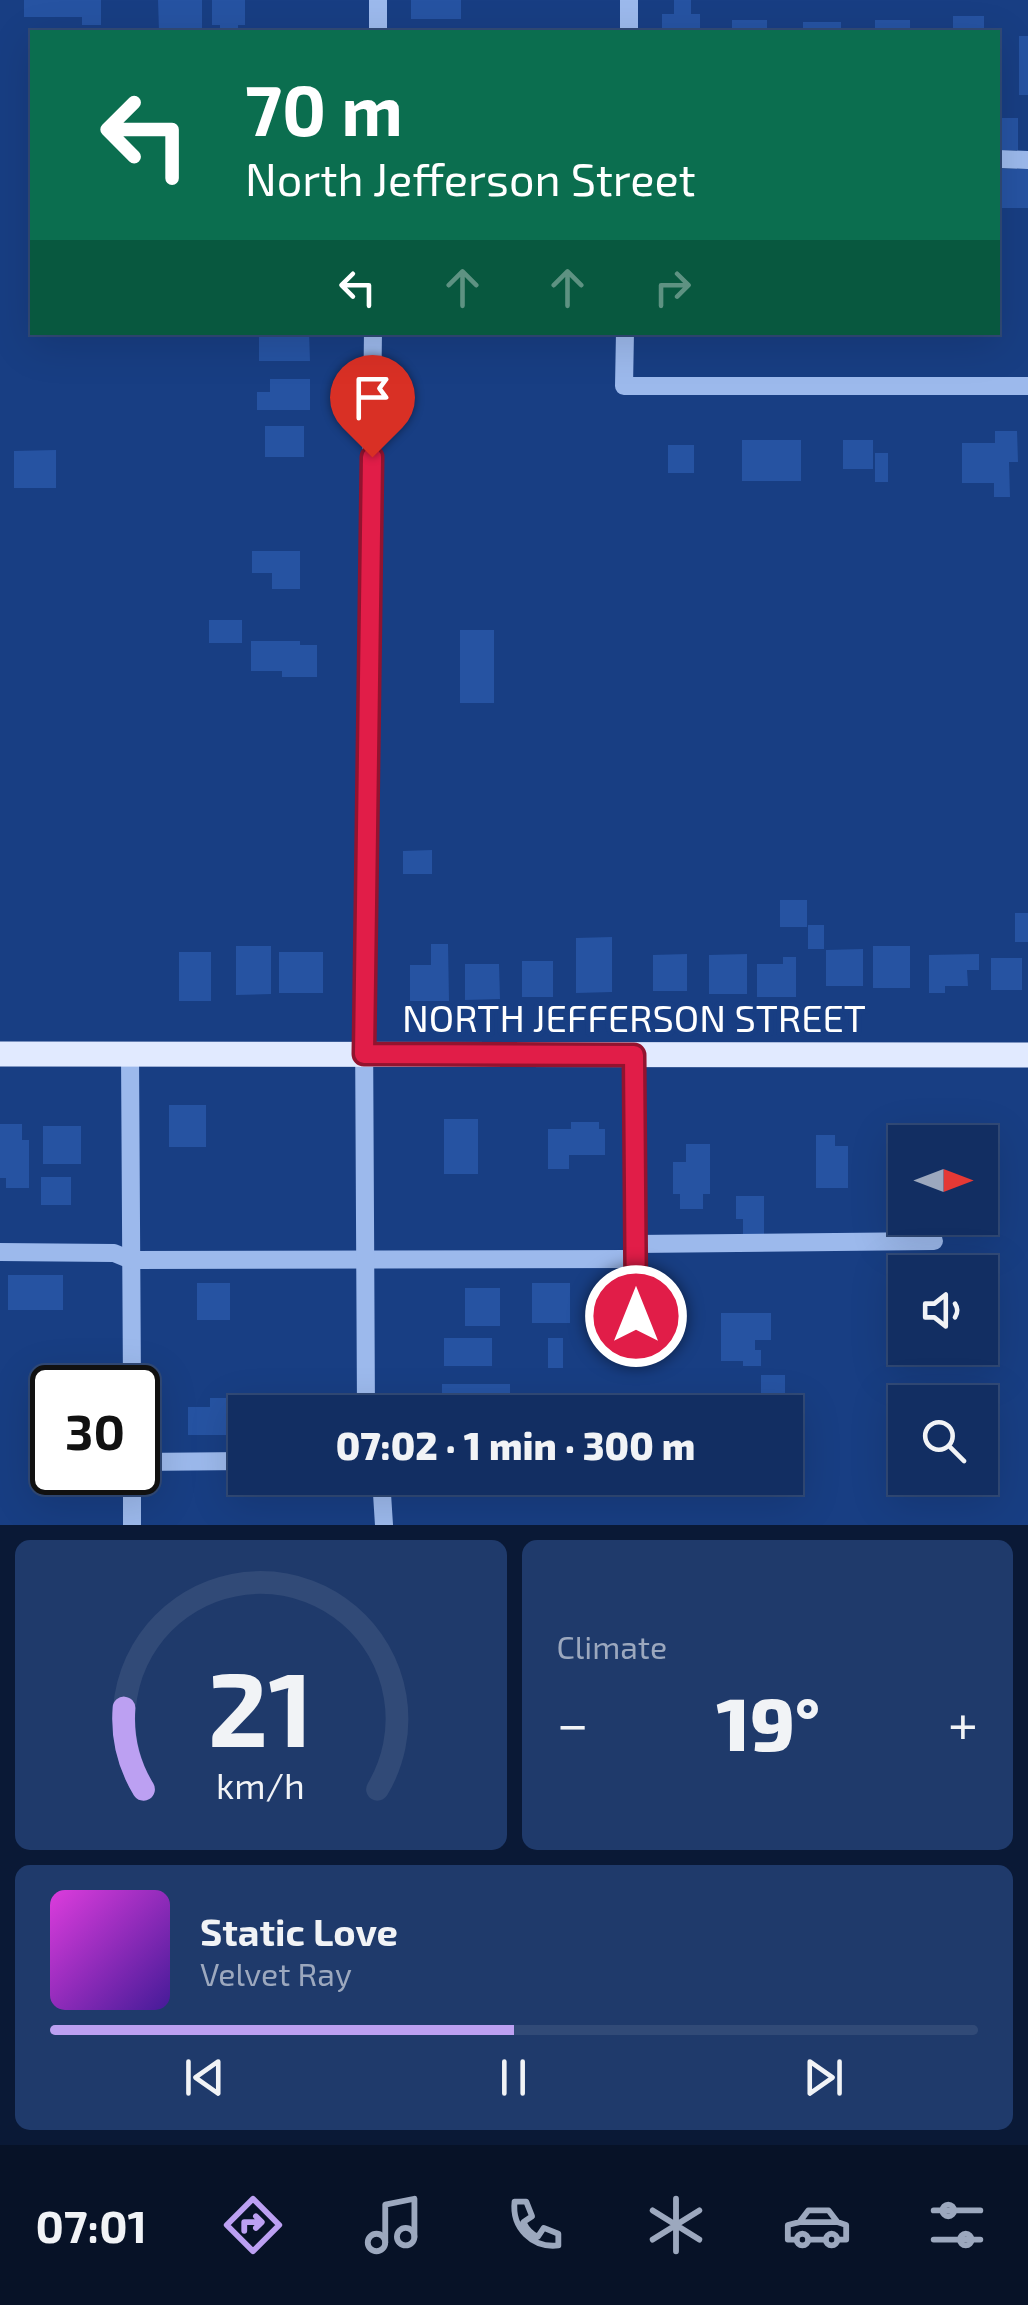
<!DOCTYPE html>
<html lang="en">
<head>
<meta charset="utf-8">
<style>
  :root { --surface:#122e62; --page:#1f3a6b; --text:#f1f3f6; --muted:#9ca8be; --line:#314a77; --accent:#bca0f2 }
  body { margin:0; font-family:"Exo 2",sans-serif; background:var(--page); color:var(--text); height:100vh; display:flex; flex-direction:column; font-size:38px; white-space:nowrap }
  * { box-sizing:border-box; margin:0 }
  p { font-size:32px; color:var(--muted) }
  .icon { flex:none; width:55px; height:55px; fill:none; stroke:currentColor; stroke-width:2; stroke-linecap:round; stroke-linejoin:round }
  .map { position:relative; height:1525px; overflow:hidden }
  .sheet { display:flex; flex-direction:column; gap:15px; padding:15px; background:#0a1936; flex:1 }
  .sheet>* { flex:none }
  .banner { position:absolute; left:30px; top:30px; width:970px; height:305px; border-radius:0px; box-shadow:0 10px 40px #0002,0 0 0 2px var(--line); background:#0b6e4f; color:#fff; overflow:hidden }
  .needle { width:65px; rotate:90deg }
  .tools { position:absolute; left:888px; top:1125px; display:grid; gap:20px }
  .tools a { display:grid; place-items:center; width:110px; height:110px; border-radius:0px; background:var(--surface); box-shadow:0 10px 40px #0002,0 0 0 2px var(--line); font-size:50px }
  .speed { position:absolute; left:30px; top:1365px; display:flex; gap:20px; font-size:50px; font-weight:700; text-align:center }
  .speed>* { display:grid; place-content:center; width:130px; height:130px; border-radius:50%; background:var(--surface); box-shadow:0 10px 40px #0002,0 0 0 2px var(--line); line-height:1 }
  .speed .limit { border:5px solid #111; border-radius:15px; background:#fff; color:#111 }
  .pin { position:absolute; display:grid; place-items:center; width:85px; height:85px; color:#fff; margin:-102px -42px; border-radius:50% 50% 50% 0; rotate:-45deg; box-shadow:0 0 10px #0007 }
  .pin .icon { rotate:45deg }
  .me { position:absolute; width:110px; margin:-55px; rotate:0deg; stroke-linejoin:round; filter:drop-shadow(0 0 8px #0008) }
  .turn { display:flex; align-items:center; gap:35px; height:210px; padding:0 50px; font-size:45px }
  .turn .icon { width:130px; height:130px; stroke-width:2.5 }
  .turn b { display:block; font-size:70px; line-height:85px }
  .lanes { display:flex; align-items:center; height:95px; padding:0 50px; background:#0003; justify-content:center; gap:50px; direction:ltr }
  .lanes .off { opacity:.35 }
  .big { font-size:75px; font-weight:800; line-height:1.1 }
  .sheet .tile { flex:1; display:flex; flex-direction:column; justify-content:center; gap:15px; min-width:0; padding:0 35px; border-radius:15px; background:var(--page) }
  .sheet .dial { align-items:center; gap:0 }
  .dial svg { height:260px; overflow:visible; fill:none; stroke:var(--line); stroke-width:7; stroke-linecap:round; text-anchor:middle }
  .dial text { fill:var(--text); stroke:none }
  .song { display:flex; align-items:center; gap:30px }
  .cover { width:120px; height:120px; border-radius:15px; background:linear-gradient(135deg,hsl(300 70% 55%),hsl(260 70% 35%)) }
  .played { height:10px; border-radius:5px; background:linear-gradient(90deg,var(--accent) 50%,var(--line) 50%) }
  .keys { display:flex; justify-content:space-around; direction:ltr }
  .heat { display:flex; justify-content:space-between; align-items:center; font-size:55px; direction:ltr }
  .sheet .tiles { flex:1; display:grid; gap:15px; grid-template-columns:1fr 1fr }
  .tile:last-child { grid-column:span 2 }
  .trip { position:absolute; left:228px; top:1395px; width:575px; height:100px; border-radius:0px; background:var(--surface); box-shadow:0 10px 40px #0002,0 0 0 2px var(--line); font-weight:800; line-height:100px; text-align:center }
  .menu { display:flex; height:160px; justify-content:space-around; align-items:center; background:#071227; color:var(--muted) }
  .menu .icon { width:70px; height:70px }
  .menu .current { color:var(--accent) }
  .menu b { font-size:45px; color:var(--text) }
  .map>svg:first-child { display:block }
  .building { fill:#2653a2 }
  .lines { fill:none; stroke-linecap:round; stroke-linejoin:round }
  .minor { stroke:#9cb9ec; stroke-width:18 }
  .major { stroke:#e1eaff; stroke-width:25 }
  .route-casing { stroke:#92132f; stroke-width:25 }
  .route { stroke:#e11d48; stroke-width:18 }
  .labels { text-anchor:middle; dominant-baseline:central; stroke-width:10; stroke-linejoin:round; paint-order:stroke }
  .street-label { font-size:38px; fill:#fff; stroke:#183e83 }
</style>
</head>
<body>
<div class="map">
<svg width="1028" height="1525" viewBox="0 0 1028 1525">
  <rect width="100%" height="100%" fill="#183e83"/>
  <g class="building">
    <polygon points="24,0 101,0 101,25 82,25 82,17 24,17"/>
    <polygon points="158,0 202,0 202,28 159,32"/>
    <polygon points="212,0 245,0 245,25 238,25 238,32 220,32 220,25 212,25"/>
    <rect x="411" y="0" width="50" height="19"/>
    <polygon points="674,0 691,0 691,14 700,14 700,32 662,32 662,14 674,14"/>
    <rect x="953" y="16" width="31" height="16"/>
    <rect x="732" y="20" width="35" height="12"/>
    <rect x="875" y="20" width="35" height="12"/>
    <rect x="803" y="22" width="38" height="10"/>
    <rect x="1019" y="36" width="9" height="59"/>
    <rect x="998" y="118" width="20" height="32"/>
    <rect x="1001" y="169" width="27" height="39"/>
    <polygon points="259,332 309,332 310,361 259,361"/>
    <polygon points="270,379 310,379 310,410 257,410 257,392 270,392"/>
    <rect x="265" y="426" width="39" height="31"/>
    <polygon points="995,431 1017,431 1018,462 1009,462 1010,497 994,497 994,483 962,483 962,443 995,443"/>
    <rect x="742" y="440" width="59" height="41"/>
    <rect x="843" y="440" width="30" height="29"/>
    <rect x="668" y="445" width="26" height="28"/>
    <polygon points="56,450 56,488 14,488 14,451"/>
    <rect x="875" y="453" width="13" height="29"/>
    <polygon points="252,551 300,551 300,589 272,589 272,573 252,573"/>
    <rect x="209" y="620" width="33" height="23"/>
    <rect x="460" y="630" width="34" height="73"/>
    <polygon points="251,641 300,641 300,645 317,645 317,677 282,677 282,671 251,671"/>
    <polygon points="432,850 432,874 403,874 403,851"/>
    <rect x="780" y="900" width="27" height="27"/>
    <rect x="1015" y="913" width="13" height="29"/>
    <rect x="808" y="925" width="16" height="24"/>
    <polygon points="612,937 612,992 576,993 576,938"/>
    <polygon points="431,944 448,944 449,1001 410,1001 410,965 431,965"/>
    <polygon points="236,946 271,946 271,994 236,995"/>
    <rect x="873" y="946" width="37" height="42"/>
    <polygon points="863,949 863,986 826,986 826,950"/>
    <rect x="179" y="952" width="32" height="49"/>
    <rect x="279" y="952" width="44" height="41"/>
    <polygon points="687,954 687,991 653,991 653,955"/>
    <polygon points="747,954 747,994 709,994 709,955"/>
    <polygon points="979,954 979,970 967,970 968,986 945,986 945,993 929,993 929,955"/>
    <polygon points="783,957 796,957 796,997 757,997 757,964 783,964"/>
    <rect x="991" y="958" width="31" height="32"/>
    <rect x="522" y="961" width="31" height="36"/>
    <polygon points="465,964 499,964 500,999 465,1000"/>
    <rect x="169" y="1105" width="37" height="42"/>
    <rect x="444" y="1119" width="34" height="55"/>
    <polygon points="571,1122 599,1122 599,1129 605,1129 605,1155 569,1155 569,1169 548,1169 548,1129 571,1129"/>
    <polygon points="0,1124 22,1124 22,1140 29,1140 29,1188 6,1188 6,1178 0,1178"/>
    <rect x="43" y="1126" width="38" height="38"/>
    <polygon points="816,1135 835,1135 835,1146 848,1146 848,1188 816,1188"/>
    <polygon points="686,1144 710,1144 710,1194 703,1194 703,1209 680,1209 680,1194 673,1194 673,1162 686,1162"/>
    <rect x="41" y="1177" width="30" height="28"/>
    <polygon points="736,1196 764,1196 764,1237 743,1237 743,1219 736,1219"/>
    <rect x="8" y="1275" width="55" height="35"/>
    <rect x="197" y="1283" width="33" height="37"/>
    <rect x="532" y="1283" width="38" height="40"/>
    <rect x="465" y="1288" width="35" height="38"/>
    <polygon points="721,1313 771,1313 771,1340 755,1340 755,1350 761,1350 761,1366 743,1366 743,1361 721,1361"/>
    <rect x="444" y="1338" width="48" height="28"/>
    <rect x="548" y="1338" width="15" height="30"/>
    <rect x="761" y="1375" width="24" height="37"/>
    <polygon points="442,1384 510,1384 510,1403 492,1403 492,1412 442,1412"/>
    <polygon points="210,1398 241,1398 241,1426 227,1426 227,1435 188,1435 188,1407 210,1407"/>
  </g>
  <g class="lines">
    <g class="minor">
      <polyline points="378,32 378,0"/>
      <polyline points="629,32 629,0"/>
      <polyline points="998,159 1028,160"/>
      <polyline points="625,332 624,386 1028,386"/>
      <polyline points="130,1054 132,1388"/>
      <polyline points="634,1055 636,1353"/>
      <polyline points="635,1244 934,1241"/>
      <polyline points="0,1252 114,1253 131,1260 635,1259"/>
      <polyline points="366,1412 364,1024 373,332"/>
      <polyline points="138,1462 245,1461"/>
      <polyline points="132,1472 132,1525"/>
      <polyline points="381,1478 384,1525"/>
    </g>
    <polyline class="major" points="0,1054 1028,1055"/>
  </g>
  <g class="lines">
    <defs>
      <polyline id="route" points="372,457 364,1054 634,1055 636,1316"/>
    </defs>
    <use href="#route" class="route-casing"/>
    <use href="#route" class="route"/>
  </g>
  <g class="labels">
    <g class="street-label">
      <text x="634" y="1017">NORTH JEFFERSON STREET</text>
    </g>
  </g>
</svg>
<div class="tools">
<a><svg class="needle" viewBox="-14 -14 28 28"><path d="M0-13l5 13h-10z" fill="#e53935"/><path d="M0 13l5-13h-10z" fill="#9ca8be"/></svg></a>
<a><svg class="icon" aria-label="sound" viewBox="0 0 24 24"><path d="M4 9h4l5-4v14l-5-4H4zM17 9q2 3 0 6"/></svg></a>
<a><svg class="icon" aria-label="search" viewBox="0 0 24 24"><circle cx="10" cy="10" r="6"/><path d="M15 15l6 6"/></svg></a>
</div>
<div class="speed"><div class="limit">30</div></div>
<div class="pin" style="left:372px;top:457px;background:#d93025"><svg class="icon" aria-label="arrive" viewBox="0 0 24 24"><path d="M6 21V4h12l-3 4 3 4H6"/></svg></div>
<svg class="me" style="left:636px;top:1316px" viewBox="-20 -20 40 40"><circle r="17" fill="#e11d48" stroke="#fff" stroke-width="3"/><path d="M0-11L8 9 0 5-8 9z" fill="#fff"/></svg>
<div class="trip">07:02 · 1 min · 300 m</div>
<div class="banner">
<div class="turn"><svg class="icon" aria-label="left" viewBox="0 0 24 24"><path d="M17 20v-9H6M10 6l-5 5 5 5"/></svg><div><b>70 m</b>North Jefferson Street</div></div>
<div class="lanes"><svg class="icon" aria-label="left" viewBox="0 0 24 24"><path d="M17 20v-9H6M10 6l-5 5 5 5"/></svg><svg class="icon off" aria-label="ahead" viewBox="0 0 24 24"><path d="M12 20V5M6 11l6-6 6 6"/></svg><svg class="icon off" aria-label="ahead" viewBox="0 0 24 24"><path d="M12 20V5M6 11l6-6 6 6"/></svg><svg class="icon off" aria-label="right" viewBox="0 0 24 24"><path d="M7 20v-9h11M14 6l5 5-5 5"/></svg></div>
</div>
</div>
<section class="sheet">
<div class="tiles">
<div class="tile dial"><svg viewBox="0 0 100 80">
<path d="M14 69A42 42 0 1 1 86 69"/>
<path d="M14 69A42 42 0 0 1 8 44" stroke="#bca0f2"/>
<text x="50" y="56" font-size="32" font-weight="700">21</text>
<text x="50" y="72" font-size="11">km/h</text>
</svg></div>
<div class="tile"><p>Climate</p>
<div class="heat"><a>−</a><b class="big">19°</b><a>+</a></div>
</div>
<div class="tile">
<div class="song"><i class="cover"></i><div><b>Static Love</b><p>Velvet Ray</p></div></div>
<div class="played"></div>
<div class="keys"><svg class="icon" aria-label="previous" viewBox="0 0 24 24"><path d="M18 5L8 12l10 7zM5 5v14"/></svg><svg class="icon" aria-label="pause" viewBox="0 0 24 24"><path d="M8 5v14M16 5v14"/></svg><svg class="icon" aria-label="next" viewBox="0 0 24 24"><path d="M6 5l10 7-10 7zM19 5v14"/></svg></div>
</div>
</div>
</section>
<nav class="menu">
<b>07:01</b>
<svg class="icon current" aria-label="directions" viewBox="0 0 24 24"><path d="M12 3l9 9-9 9-9-9zM9 14v-3h6M13 9l2 2-2 2"/></svg>
<svg class="icon" aria-label="music" viewBox="0 0 24 24"><path d="M9 18V5l10-2v13"/><circle cx="6" cy="18" r="3"/><circle cx="16" cy="16" r="3"/></svg>
<svg class="icon" aria-label="phone" viewBox="0 0 24 24"><path d="M5 4h4l2 5-3 2q2 4 5 5l2-3 5 2v4C11 20 4 13 5 4z"/></svg>
<svg class="icon" aria-label="climate" viewBox="0 0 24 24"><path d="M12 3v18M4 7l16 10M4 17L20 7"/></svg>
<svg class="icon" aria-label="car" viewBox="0 0 24 24"><path d="M5 17H2v-5l4-1 3-4h7l3 4 3 1v5h-3M9 17h6M6 11h13"/><circle cx="7" cy="17" r="2"/><circle cx="17" cy="17" r="2"/></svg>
<svg class="icon" aria-label="filters" viewBox="0 0 24 24"><path d="M4 7h16M4 17h16"/><circle cx="9" cy="7" r="2"/><circle cx="15" cy="17" r="2"/></svg>
</nav>
</body>
</html>
